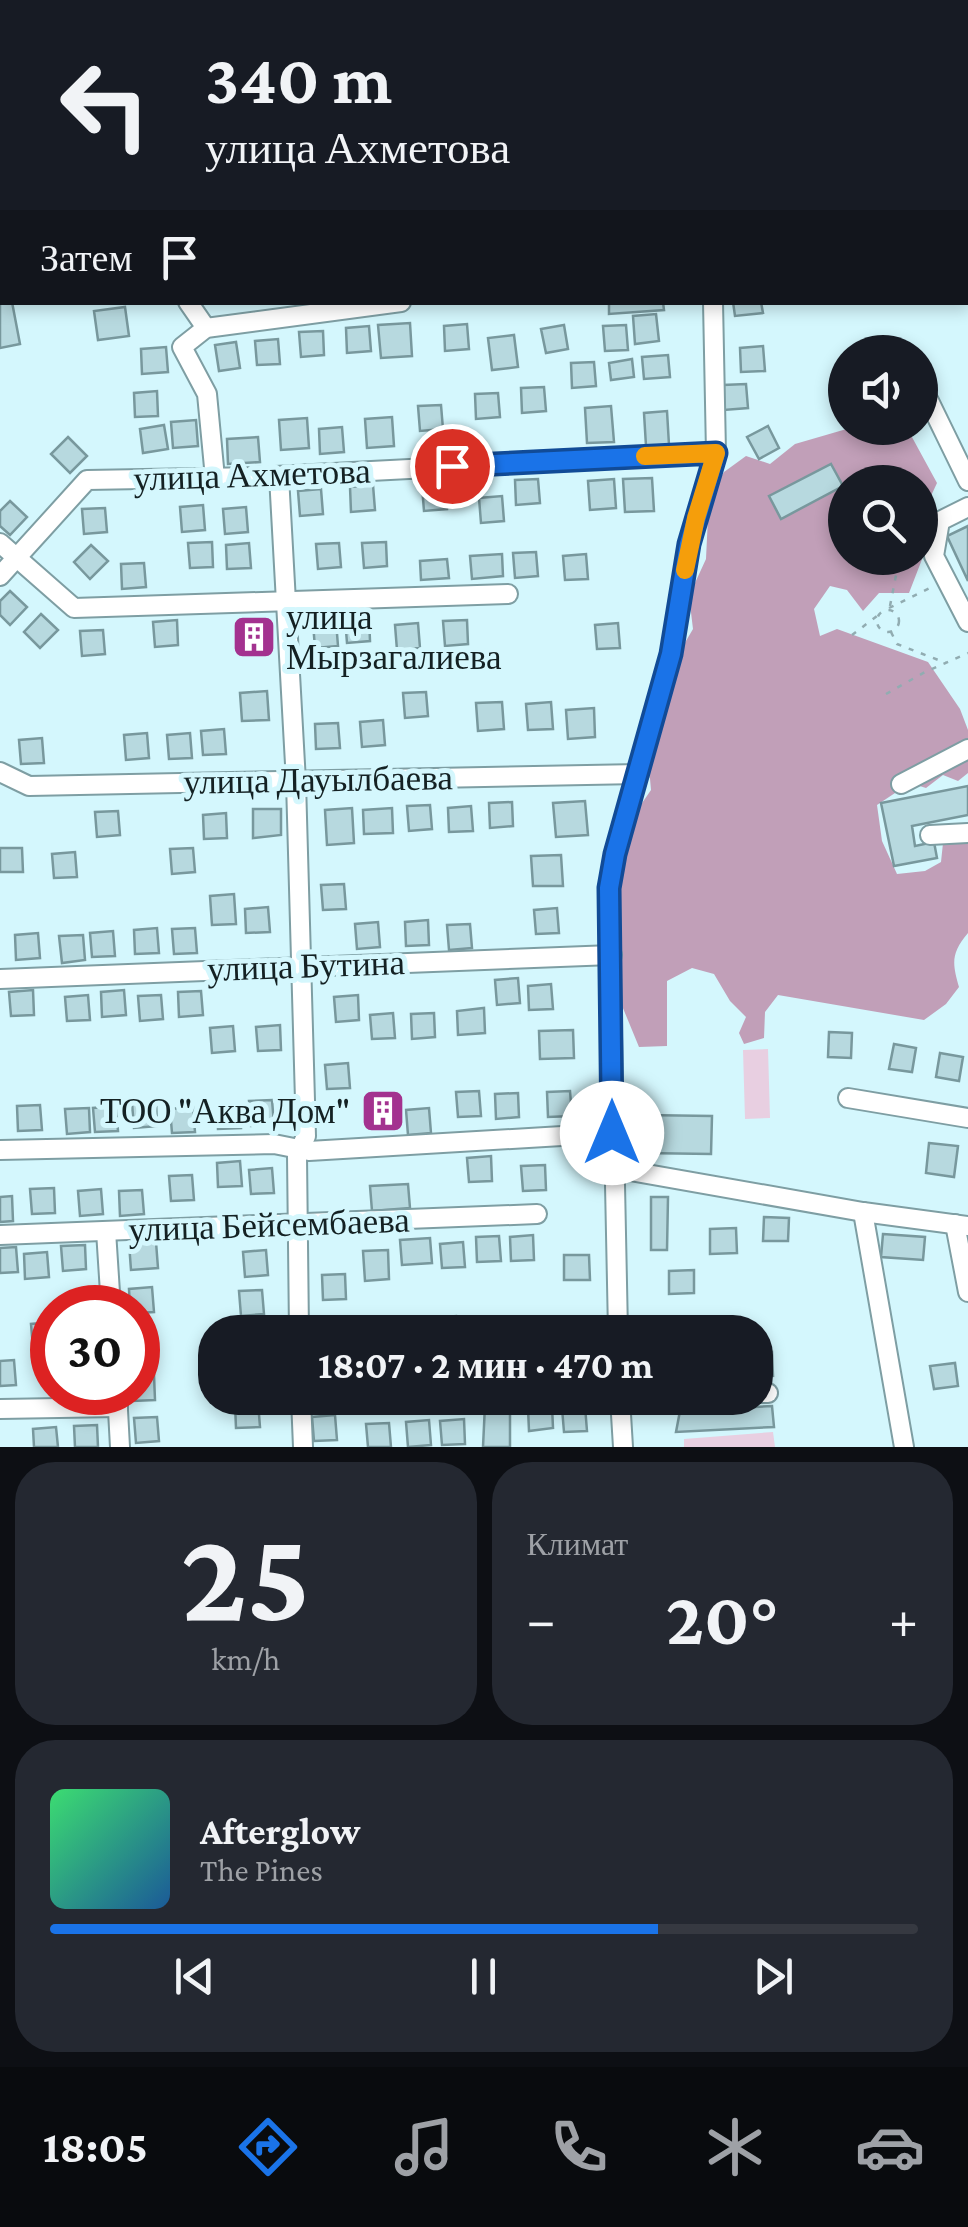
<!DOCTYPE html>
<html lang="ru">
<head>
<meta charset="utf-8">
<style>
  :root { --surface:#171b24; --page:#242831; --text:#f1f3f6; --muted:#9ea1a6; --line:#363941; --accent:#1a73e8 }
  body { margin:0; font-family:"Crimson Pro",serif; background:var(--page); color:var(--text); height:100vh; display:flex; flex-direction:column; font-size:38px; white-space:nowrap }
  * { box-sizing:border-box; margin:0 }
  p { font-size:32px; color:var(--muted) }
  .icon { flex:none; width:55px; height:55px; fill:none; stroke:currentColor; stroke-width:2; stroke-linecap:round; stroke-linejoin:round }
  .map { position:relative; height:1447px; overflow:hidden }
  .drawer { display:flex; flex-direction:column; gap:15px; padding:15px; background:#0d0f14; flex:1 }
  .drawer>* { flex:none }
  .banner { position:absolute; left:0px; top:0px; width:970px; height:305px; box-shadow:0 5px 15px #0003; background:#171b24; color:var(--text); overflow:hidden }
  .fabs { position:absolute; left:828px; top:335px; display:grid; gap:20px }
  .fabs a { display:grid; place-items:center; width:110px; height:110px; border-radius:50%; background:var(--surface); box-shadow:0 5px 15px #0003; font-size:50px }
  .speed { position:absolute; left:30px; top:1285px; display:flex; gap:20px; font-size:50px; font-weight:700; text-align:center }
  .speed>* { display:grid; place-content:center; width:130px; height:130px; border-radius:50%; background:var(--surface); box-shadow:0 5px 15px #0003; line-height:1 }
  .speed .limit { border:15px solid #d22; background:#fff; color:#111 }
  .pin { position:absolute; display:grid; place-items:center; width:85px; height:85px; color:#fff; margin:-42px; border:5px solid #fff; border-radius:50%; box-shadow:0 2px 10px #0007 }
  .me { position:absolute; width:110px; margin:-55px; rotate:0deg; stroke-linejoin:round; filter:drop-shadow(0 0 8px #0008) }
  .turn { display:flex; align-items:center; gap:35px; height:210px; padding:0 40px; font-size:45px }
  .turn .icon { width:130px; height:130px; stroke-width:2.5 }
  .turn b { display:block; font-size:70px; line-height:85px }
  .then { display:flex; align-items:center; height:95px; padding:0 40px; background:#0003; gap:20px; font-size:38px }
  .big { font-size:75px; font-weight:700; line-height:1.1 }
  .drawer .tile { flex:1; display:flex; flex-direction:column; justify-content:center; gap:15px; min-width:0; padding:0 35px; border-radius:40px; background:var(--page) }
  .drawer .dial { align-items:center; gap:0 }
  .dial b { font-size:130px; line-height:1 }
  .song { display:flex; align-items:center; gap:30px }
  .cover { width:120px; height:120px; border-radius:15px; background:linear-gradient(135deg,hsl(140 70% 55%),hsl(210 70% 35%)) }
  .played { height:10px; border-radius:5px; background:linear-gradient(90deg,var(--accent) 70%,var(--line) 70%) }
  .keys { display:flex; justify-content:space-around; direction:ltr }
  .heat { display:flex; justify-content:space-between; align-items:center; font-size:55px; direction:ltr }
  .drawer .tiles { flex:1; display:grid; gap:15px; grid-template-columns:1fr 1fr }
  .tile:last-child { grid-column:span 2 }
  .trip { position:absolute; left:198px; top:1315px; width:575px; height:100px; border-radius:40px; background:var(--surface); box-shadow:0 5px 15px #0003; font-weight:700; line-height:100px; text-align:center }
  .tabs { display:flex; height:160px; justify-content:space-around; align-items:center; background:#090b0e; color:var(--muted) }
  .tabs .icon { width:70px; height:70px }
  .tabs .on { color:var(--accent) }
  .tabs b { font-size:45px; color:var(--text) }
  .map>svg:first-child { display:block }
  .green { fill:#e8cfe1 }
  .forest { fill:#c19fb8; fill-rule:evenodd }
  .building { fill:#b7d9df; stroke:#78989d; stroke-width:2.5 }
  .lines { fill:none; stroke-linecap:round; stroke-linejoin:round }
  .minor-casing { stroke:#7e9ea3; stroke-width:22 }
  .major-casing { stroke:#fff; stroke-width:25 }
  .path { stroke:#91acb1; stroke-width:2.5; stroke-dasharray:5 8; stroke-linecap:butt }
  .minor { stroke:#fff; stroke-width:18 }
  .major { stroke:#b3f2fb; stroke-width:20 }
  .route-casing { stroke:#114b97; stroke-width:25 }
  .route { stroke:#1a73e8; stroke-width:18 }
  .slow { stroke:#f59e0b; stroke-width:18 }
  .labels { text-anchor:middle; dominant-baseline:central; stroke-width:10; stroke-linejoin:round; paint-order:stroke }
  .street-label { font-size:35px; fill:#142123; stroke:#d4f7fd }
  .poi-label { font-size:35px; fill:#142123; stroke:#d4f7fd; text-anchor:start }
</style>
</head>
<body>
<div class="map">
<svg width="968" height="1447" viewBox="0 0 968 1447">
  <rect width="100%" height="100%" fill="#d4f7fd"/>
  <g class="green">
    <polygon points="768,1049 770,1118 745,1119 743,1050"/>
    <polygon points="773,1432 775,1447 684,1447 684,1439"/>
  </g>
  <path class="forest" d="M850,428H907L937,483L922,515L931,536L909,593H879L863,611L847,590L830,586L814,609L820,636L837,629L928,662L960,709L968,730V773L958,781L943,775L926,788L910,783L877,805L882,841L897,874L925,871L941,862L943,843H968V933C951,953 952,963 959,987L946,1004L924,1020L778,995L765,1012L764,1038L744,1044L739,1033L746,1017L730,1001L714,974L692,968L667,981V1046L639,1047L618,996L617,918L629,822L651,790L648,756L683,646L693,629L689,596L706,559L709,496L724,472L746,456L770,464L795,444ZM845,482H920V558H845Z"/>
  <g class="building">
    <polygon points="0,0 87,0 88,2 2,2 0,57"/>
    <polygon points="0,262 2,262 2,302 12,302 20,344 0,348"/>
    <polygon points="609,302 663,302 664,310 609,314"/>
    <polygon points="733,302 761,302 763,313 735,316"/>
    <polygon points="125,307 129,336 98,340 94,311"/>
    <polygon points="656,314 659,341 635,344 633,316"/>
    <polygon points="410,323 412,356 381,358 378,325"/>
    <polygon points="467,324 469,349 445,351 444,326"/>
    <polygon points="564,325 568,349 546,353 541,329"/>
    <polygon points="626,325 628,350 605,351 603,326"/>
    <polygon points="369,326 371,351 347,353 346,328"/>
    <polygon points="323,331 324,355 301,357 299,332"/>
    <polygon points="514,335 518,367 492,370 488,338"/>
    <polygon points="278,339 280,364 257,365 255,341"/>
    <polygon points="236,342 240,368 219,371 215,345"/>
    <polygon points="763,346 765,371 741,372 740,348"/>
    <polygon points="166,347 168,372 142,374 141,349"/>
    <polygon points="668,355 670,377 644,379 642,357"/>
    <polygon points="632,359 634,377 611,380 609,363"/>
    <polygon points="594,362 596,386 572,388 571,363"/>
    <polygon points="746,384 748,408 724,410 723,385"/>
    <polygon points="544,387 546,411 522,413 521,388"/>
    <polygon points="157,391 158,416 135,417 134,393"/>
    <polygon points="498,393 500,417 476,419 475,394"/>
    <polygon points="441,405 443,429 420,431 418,406"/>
    <polygon points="611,406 614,442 587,443 585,408"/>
    <polygon points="667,411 669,445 646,446 644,413"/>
    <polygon points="392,417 394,446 367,448 365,419"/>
    <polygon points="307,418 309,448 281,450 279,420"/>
    <polygon points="196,420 198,446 173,448 171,422"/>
    <polygon points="164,425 168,449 143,453 140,429"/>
    <polygon points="768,426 779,448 759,459 747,437"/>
    <polygon points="342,427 344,452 320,454 319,429"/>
    <polygon points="68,437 87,456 70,473 51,454"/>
    <polygon points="258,437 260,462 228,464 227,439"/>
    <polygon points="831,464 843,486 781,519 769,496"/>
    <polygon points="652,478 654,511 625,512 623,479"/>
    <polygon points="538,479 540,503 516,505 515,480"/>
    <polygon points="614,479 616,508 590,510 588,481"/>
    <polygon points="445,484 447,509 424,511 422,486"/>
    <polygon points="373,485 375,510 351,512 350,487"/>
    <polygon points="321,489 323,514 300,516 298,491"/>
    <polygon points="502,496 504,521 481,523 479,498"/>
    <polygon points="10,501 27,517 10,535 0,526 0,511"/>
    <polygon points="203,505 205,530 182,532 180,507"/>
    <polygon points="246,507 248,532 225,534 223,509"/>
    <polygon points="105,508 107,532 84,534 82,509"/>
    <polygon points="968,526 968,581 947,536"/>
    <polygon points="212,542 213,567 190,568 188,543"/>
    <polygon points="386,542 387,566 364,568 362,543"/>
    <polygon points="249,543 251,568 227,569 226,545"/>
    <polygon points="339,543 341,567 318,569 316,544"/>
    <polygon points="91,545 108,561 90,579 74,562"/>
    <polygon points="536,552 538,576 515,578 513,553"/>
    <polygon points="502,554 503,576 472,579 470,556"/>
    <polygon points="586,554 588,579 565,580 563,556"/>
    <polygon points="447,559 449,578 421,580 420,561"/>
    <polygon points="144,563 146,587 122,589 121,564"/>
    <polygon points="10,591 27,607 10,625 0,615 0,601"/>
    <polygon points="41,614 58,630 40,648 24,632"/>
    <polygon points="369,617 370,641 347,643 345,618"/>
    <polygon points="177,620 178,645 155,647 153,622"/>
    <polygon points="467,620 468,644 445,646 443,621"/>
    <polygon points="336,621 338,646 315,648 313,623"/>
    <polygon points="418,623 420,648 397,650 395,625"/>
    <polygon points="618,623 620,648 597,649 595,625"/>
    <polygon points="265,624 266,649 243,650 242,625"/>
    <polygon points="103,630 105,654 82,656 80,631"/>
    <polygon points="267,691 269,720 242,721 240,693"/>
    <polygon points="426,692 428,716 405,718 403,693"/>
    <polygon points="502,702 504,729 478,731 476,703"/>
    <polygon points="551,702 553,729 528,730 526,704"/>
    <polygon points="594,708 595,737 568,739 566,710"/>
    <polygon points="383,720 385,745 362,747 360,722"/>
    <polygon points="338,723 340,748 316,749 315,724"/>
    <polygon points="224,729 226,754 203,755 201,731"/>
    <polygon points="147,733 149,758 126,760 124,735"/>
    <polygon points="190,733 192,758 169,759 167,735"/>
    <polygon points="42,738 44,763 21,764 19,740"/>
    <polygon points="968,786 968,815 912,826 915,846 934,842 937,858 894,866 881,803"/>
    <polygon points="585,801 588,835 556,837 553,803"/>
    <polygon points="512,802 513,826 490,828 489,803"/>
    <polygon points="430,805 432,829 409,831 407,806"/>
    <polygon points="471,806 473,831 449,832 448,808"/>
    <polygon points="352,808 354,843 327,845 325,810"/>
    <polygon points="392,808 393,833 364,834 363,810"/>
    <polygon points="253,809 281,809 281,835 253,838"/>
    <polygon points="118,811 120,835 97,837 95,812"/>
    <polygon points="226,813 227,838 204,839 203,815"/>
    <polygon points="0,848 22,848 23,872 0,872"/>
    <polygon points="193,848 195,872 172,874 170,849"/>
    <polygon points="75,852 77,877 54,878 52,854"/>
    <polygon points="561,855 563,886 533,886 531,856"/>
    <polygon points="344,884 346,909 323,910 321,885"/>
    <polygon points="234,894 236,924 212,925 210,896"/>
    <polygon points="268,907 270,932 246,933 245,909"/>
    <polygon points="557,908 559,933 536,934 534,910"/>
    <polygon points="428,920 429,945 406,946 405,922"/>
    <polygon points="378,922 380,947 357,949 355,924"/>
    <polygon points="470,924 472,948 449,950 447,925"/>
    <polygon points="157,928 159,953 135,954 134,930"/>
    <polygon points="195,928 197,953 174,954 172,929"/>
    <polygon points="113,931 115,956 92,957 90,933"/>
    <polygon points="38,933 40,958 16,960 15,935"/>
    <polygon points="83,935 85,960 62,963 59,936"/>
    <polygon points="518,978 520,1003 497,1005 495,980"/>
    <polygon points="551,984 553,1009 529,1010 528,986"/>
    <polygon points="33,990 34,1015 11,1016 9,992"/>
    <polygon points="124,990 126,1015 102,1017 101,992"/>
    <polygon points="201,991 203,1015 179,1017 178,992"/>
    <polygon points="88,995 90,1020 67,1021 65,997"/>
    <polygon points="161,995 163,1019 140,1021 138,996"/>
    <polygon points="358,995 359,1020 336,1022 334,997"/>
    <polygon points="484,1008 485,1033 458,1035 457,1011"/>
    <polygon points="393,1013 395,1038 372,1039 370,1015"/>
    <polygon points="434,1013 435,1037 412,1039 411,1014"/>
    <polygon points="280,1025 281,1050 258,1051 256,1027"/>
    <polygon points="233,1026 235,1051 212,1053 210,1028"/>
    <polygon points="573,1030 574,1058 540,1059 539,1031"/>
    <polygon points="829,1032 852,1033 851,1058 828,1057"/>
    <polygon points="894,1044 916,1048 912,1072 889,1069"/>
    <polygon points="940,1053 963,1057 959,1081 936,1077"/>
    <polygon points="348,1063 350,1088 327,1089 325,1065"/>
    <polygon points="479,1091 481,1116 458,1117 456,1092"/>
    <polygon points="570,1091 572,1116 548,1117 547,1092"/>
    <polygon points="518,1093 519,1117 496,1119 495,1094"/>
    <polygon points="394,1098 396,1123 373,1125 371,1100"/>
    <polygon points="272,1100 274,1124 251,1126 249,1101"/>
    <polygon points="156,1101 157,1126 134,1128 132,1103"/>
    <polygon points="240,1103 241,1128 218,1129 217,1104"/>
    <polygon points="40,1105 42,1130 18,1131 17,1106"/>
    <polygon points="116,1106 118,1131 95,1132 93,1108"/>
    <polygon points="193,1107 195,1132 172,1133 170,1109"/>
    <polygon points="89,1108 90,1132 67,1134 65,1109"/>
    <polygon points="429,1108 431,1133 408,1135 406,1110"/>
    <polygon points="643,1115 712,1116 711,1154 643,1153"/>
    <polygon points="929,1143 958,1146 954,1177 926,1173"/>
    <polygon points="491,1156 492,1181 469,1182 467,1158"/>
    <polygon points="240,1161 242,1186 218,1187 217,1163"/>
    <polygon points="545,1165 546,1190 523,1191 521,1166"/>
    <polygon points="272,1168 274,1193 251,1194 249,1170"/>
    <polygon points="192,1175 194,1200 171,1201 169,1176"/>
    <polygon points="408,1184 410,1208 372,1211 370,1186"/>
    <polygon points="54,1188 55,1213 32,1214 30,1189"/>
    <polygon points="101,1189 103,1214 80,1216 78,1191"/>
    <polygon points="142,1190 144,1214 120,1216 119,1191"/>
    <polygon points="12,1196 13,1221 0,1222 0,1197"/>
    <polygon points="651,1197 668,1197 667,1250 651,1250"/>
    <polygon points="764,1217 789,1218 788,1241 763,1241"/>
    <polygon points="736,1228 737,1253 710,1254 710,1229"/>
    <polygon points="883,1234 925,1237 923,1260 881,1257"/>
    <polygon points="533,1235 534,1260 511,1261 510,1237"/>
    <polygon points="499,1236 501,1261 477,1262 476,1237"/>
    <polygon points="430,1238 432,1263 402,1265 400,1240"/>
    <polygon points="141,1242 156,1242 158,1268 131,1270 129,1243"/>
    <polygon points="463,1242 465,1267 442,1268 440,1244"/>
    <polygon points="85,1245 86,1269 63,1271 61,1246"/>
    <polygon points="16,1247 18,1272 0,1273 0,1248"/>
    <polygon points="266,1250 268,1275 245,1277 243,1252"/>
    <polygon points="388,1250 389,1279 365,1281 363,1251"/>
    <polygon points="47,1252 49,1277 25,1279 24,1254"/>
    <polygon points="564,1255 589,1255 590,1280 564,1280"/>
    <polygon points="694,1270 694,1293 669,1294 669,1271"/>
    <polygon points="345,1274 346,1299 323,1300 322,1275"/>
    <polygon points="152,1287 154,1312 138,1313 138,1308 130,1308 129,1289"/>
    <polygon points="262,1290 264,1314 241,1316 239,1291"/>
    <polygon points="456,1316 457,1332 434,1332 433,1318"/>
    <polygon points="52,1322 52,1347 33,1348 31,1324"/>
    <polygon points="219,1324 250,1324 250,1332 220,1332"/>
    <polygon points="153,1332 155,1356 138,1357 138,1333"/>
    <polygon points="772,1352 773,1376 755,1378 755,1354"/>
    <polygon points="14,1360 16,1385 0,1386 0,1361"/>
    <polygon points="955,1363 958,1386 934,1389 930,1366"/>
    <polygon points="154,1375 155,1400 132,1401 131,1392 138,1392 138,1376"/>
    <polygon points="258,1402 260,1427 236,1428 235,1404"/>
    <polygon points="510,1403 510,1447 483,1447 485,1405"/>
    <polygon points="552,1406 553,1428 529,1431 528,1408"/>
    <polygon points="585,1406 587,1431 564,1432 562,1408"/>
    <polygon points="772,1406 774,1427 676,1432 680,1411"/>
    <polygon points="335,1415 337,1440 314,1441 312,1417"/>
    <polygon points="157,1417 159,1441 136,1443 134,1418"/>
    <polygon points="464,1419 465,1444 442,1445 440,1421"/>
    <polygon points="429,1420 431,1445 408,1447 406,1422"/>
    <polygon points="389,1423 391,1447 368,1447 366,1424"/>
    <polygon points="97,1425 98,1447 75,1447 74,1426"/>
    <polygon points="56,1427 58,1447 34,1447 33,1429"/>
  </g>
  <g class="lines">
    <defs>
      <g id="minor">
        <polyline points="119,0 120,2"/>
        <polyline points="175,0 176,2"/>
        <polyline points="415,0 416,2"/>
        <polyline points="628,2 638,0"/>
        <polyline points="669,2 669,0"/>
        <polyline points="0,79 2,78"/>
        <polyline points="188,302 206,328"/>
        <polyline points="929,401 968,481"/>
        <polyline points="279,476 296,782 306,1136 297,1156 299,1332"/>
        <polyline points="215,478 207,394 182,347 206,328 401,302"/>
        <polyline points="968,507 940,521 934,556 968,622"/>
        <polyline points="0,543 74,608 508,594"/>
        <polyline points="0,576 87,480 256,477 716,453"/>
        <polyline points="0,772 29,786 639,774"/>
        <polyline points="901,784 968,749"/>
        <polyline points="930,835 968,833"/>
        <polyline points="0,979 612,955"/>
        <polyline points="848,1098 968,1118"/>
        <polyline points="0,1150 274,1144 309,1151 612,1133"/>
        <polyline points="613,1168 863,1212 968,1226"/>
        <polyline points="863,1212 904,1447"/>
        <polyline points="955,1224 968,1292"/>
        <polyline points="106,1231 111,1308"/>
        <polyline points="0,1235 537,1214"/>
        <polyline points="618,1332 609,889 615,854 671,654 689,544 716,453 713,302"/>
        <polyline points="117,1392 120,1447"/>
        <polyline points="755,1393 768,1393"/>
        <polyline points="301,1398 493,1398"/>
        <polyline points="301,1398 303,1447"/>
        <polyline points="620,1398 623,1447"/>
        <polyline points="0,1409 118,1407"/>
      </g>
      <g id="major">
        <polyline points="796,0 798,2"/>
        <polyline points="828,0 830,2"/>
        <polyline points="858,0 860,2"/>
        <polyline points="887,0 889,2"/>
        <polyline points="475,2 479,0"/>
        <polyline points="501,2 505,0"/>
        <polyline points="968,80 968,81"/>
        <polyline points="0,141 2,140"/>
        <polyline points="968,172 968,173"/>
      </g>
    </defs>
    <use href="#minor" class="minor-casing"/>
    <use href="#major" class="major-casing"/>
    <g class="path">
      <polyline points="773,0 776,2"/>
      <polyline points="288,2 292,0"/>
      <polyline points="547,2 552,0"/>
      <polyline points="968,196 968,197"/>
      <polyline points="890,606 899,560"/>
      <polyline points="889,608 932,587"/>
      <circle cx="888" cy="621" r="11"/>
      <polyline points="891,632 897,644 946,663"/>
      <polyline points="852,635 877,616"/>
      <polyline points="886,694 925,672 968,653"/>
    </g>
    <use href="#minor" class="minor"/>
    <use href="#major" class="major"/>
  </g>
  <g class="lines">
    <defs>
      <polyline id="route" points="452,466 716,453 689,544 671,654 615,854 609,888 612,1133"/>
    </defs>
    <use href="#route" class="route-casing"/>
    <use href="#route" class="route"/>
    <polyline class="slow" points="645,456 716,453 696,518 685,570"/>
  </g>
  <defs>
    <symbol id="building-square" viewBox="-11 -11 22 22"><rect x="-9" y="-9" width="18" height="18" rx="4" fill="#a3328f" stroke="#d4f7fd"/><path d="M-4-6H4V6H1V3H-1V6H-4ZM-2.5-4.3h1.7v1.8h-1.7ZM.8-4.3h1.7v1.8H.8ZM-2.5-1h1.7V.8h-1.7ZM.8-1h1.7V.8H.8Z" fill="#fff"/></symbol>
  </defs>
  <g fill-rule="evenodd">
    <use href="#building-square" x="229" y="612" width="50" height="50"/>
    <use href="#building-square" x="358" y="1086" width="50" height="50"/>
  </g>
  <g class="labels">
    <g class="street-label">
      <text transform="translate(252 475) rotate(-2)">улица Ахметова</text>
      <text transform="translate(318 780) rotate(-1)">улица Дауылбаева</text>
      <text transform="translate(306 966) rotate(-2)">улица Бутина</text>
      <text transform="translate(269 1225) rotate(-2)">улица Бейсембаева</text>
    </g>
    <g class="poi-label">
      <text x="286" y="617">улица<tspan x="286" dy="40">Мырзагалиева</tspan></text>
      <text x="350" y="1111" text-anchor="end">ТОО "Аква Дом"</text>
    </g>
  </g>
</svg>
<div class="fabs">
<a><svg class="icon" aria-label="sound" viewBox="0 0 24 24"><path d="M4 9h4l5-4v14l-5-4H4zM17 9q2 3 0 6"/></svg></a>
<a><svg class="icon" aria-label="search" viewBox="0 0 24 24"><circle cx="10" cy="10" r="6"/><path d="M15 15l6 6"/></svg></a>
</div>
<div class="speed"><div class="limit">30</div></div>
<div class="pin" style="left:452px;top:466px;background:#d93025"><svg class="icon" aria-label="arrive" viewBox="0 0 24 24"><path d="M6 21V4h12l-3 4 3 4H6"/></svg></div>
<svg class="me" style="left:612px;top:1133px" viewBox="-20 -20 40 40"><circle r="19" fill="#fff"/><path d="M0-13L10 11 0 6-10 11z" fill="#1a73e8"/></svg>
<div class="trip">18:07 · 2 мин · 470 m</div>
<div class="banner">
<div class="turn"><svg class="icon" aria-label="left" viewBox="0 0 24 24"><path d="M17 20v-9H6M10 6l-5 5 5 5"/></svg><div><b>340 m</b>улица Ахметова</div></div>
<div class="then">Затем<svg class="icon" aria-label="arrive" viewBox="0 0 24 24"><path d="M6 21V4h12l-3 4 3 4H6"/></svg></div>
</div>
</div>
<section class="drawer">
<div class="tiles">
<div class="tile dial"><b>25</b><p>km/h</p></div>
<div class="tile"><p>Климат</p>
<div class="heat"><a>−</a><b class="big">20°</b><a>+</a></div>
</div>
<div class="tile">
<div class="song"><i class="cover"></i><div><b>Afterglow</b><p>The Pines</p></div></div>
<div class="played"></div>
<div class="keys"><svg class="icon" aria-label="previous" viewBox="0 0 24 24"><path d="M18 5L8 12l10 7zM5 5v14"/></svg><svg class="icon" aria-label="pause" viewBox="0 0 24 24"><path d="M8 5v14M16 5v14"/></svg><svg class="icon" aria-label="next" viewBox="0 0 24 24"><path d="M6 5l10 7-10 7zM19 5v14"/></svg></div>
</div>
</div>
</section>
<nav class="tabs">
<b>18:05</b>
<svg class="icon on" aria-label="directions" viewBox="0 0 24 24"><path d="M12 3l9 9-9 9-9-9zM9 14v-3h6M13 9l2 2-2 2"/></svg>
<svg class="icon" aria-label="music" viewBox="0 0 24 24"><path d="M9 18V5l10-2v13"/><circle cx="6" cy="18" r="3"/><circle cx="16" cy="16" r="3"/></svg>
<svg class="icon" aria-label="phone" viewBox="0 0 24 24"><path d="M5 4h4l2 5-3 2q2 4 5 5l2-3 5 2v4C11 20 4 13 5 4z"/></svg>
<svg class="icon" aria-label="climate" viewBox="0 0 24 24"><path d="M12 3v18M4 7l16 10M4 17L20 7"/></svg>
<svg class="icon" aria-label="car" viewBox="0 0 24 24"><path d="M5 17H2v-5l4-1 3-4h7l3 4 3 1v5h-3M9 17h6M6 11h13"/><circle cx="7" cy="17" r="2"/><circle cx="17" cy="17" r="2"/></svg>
</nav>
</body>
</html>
